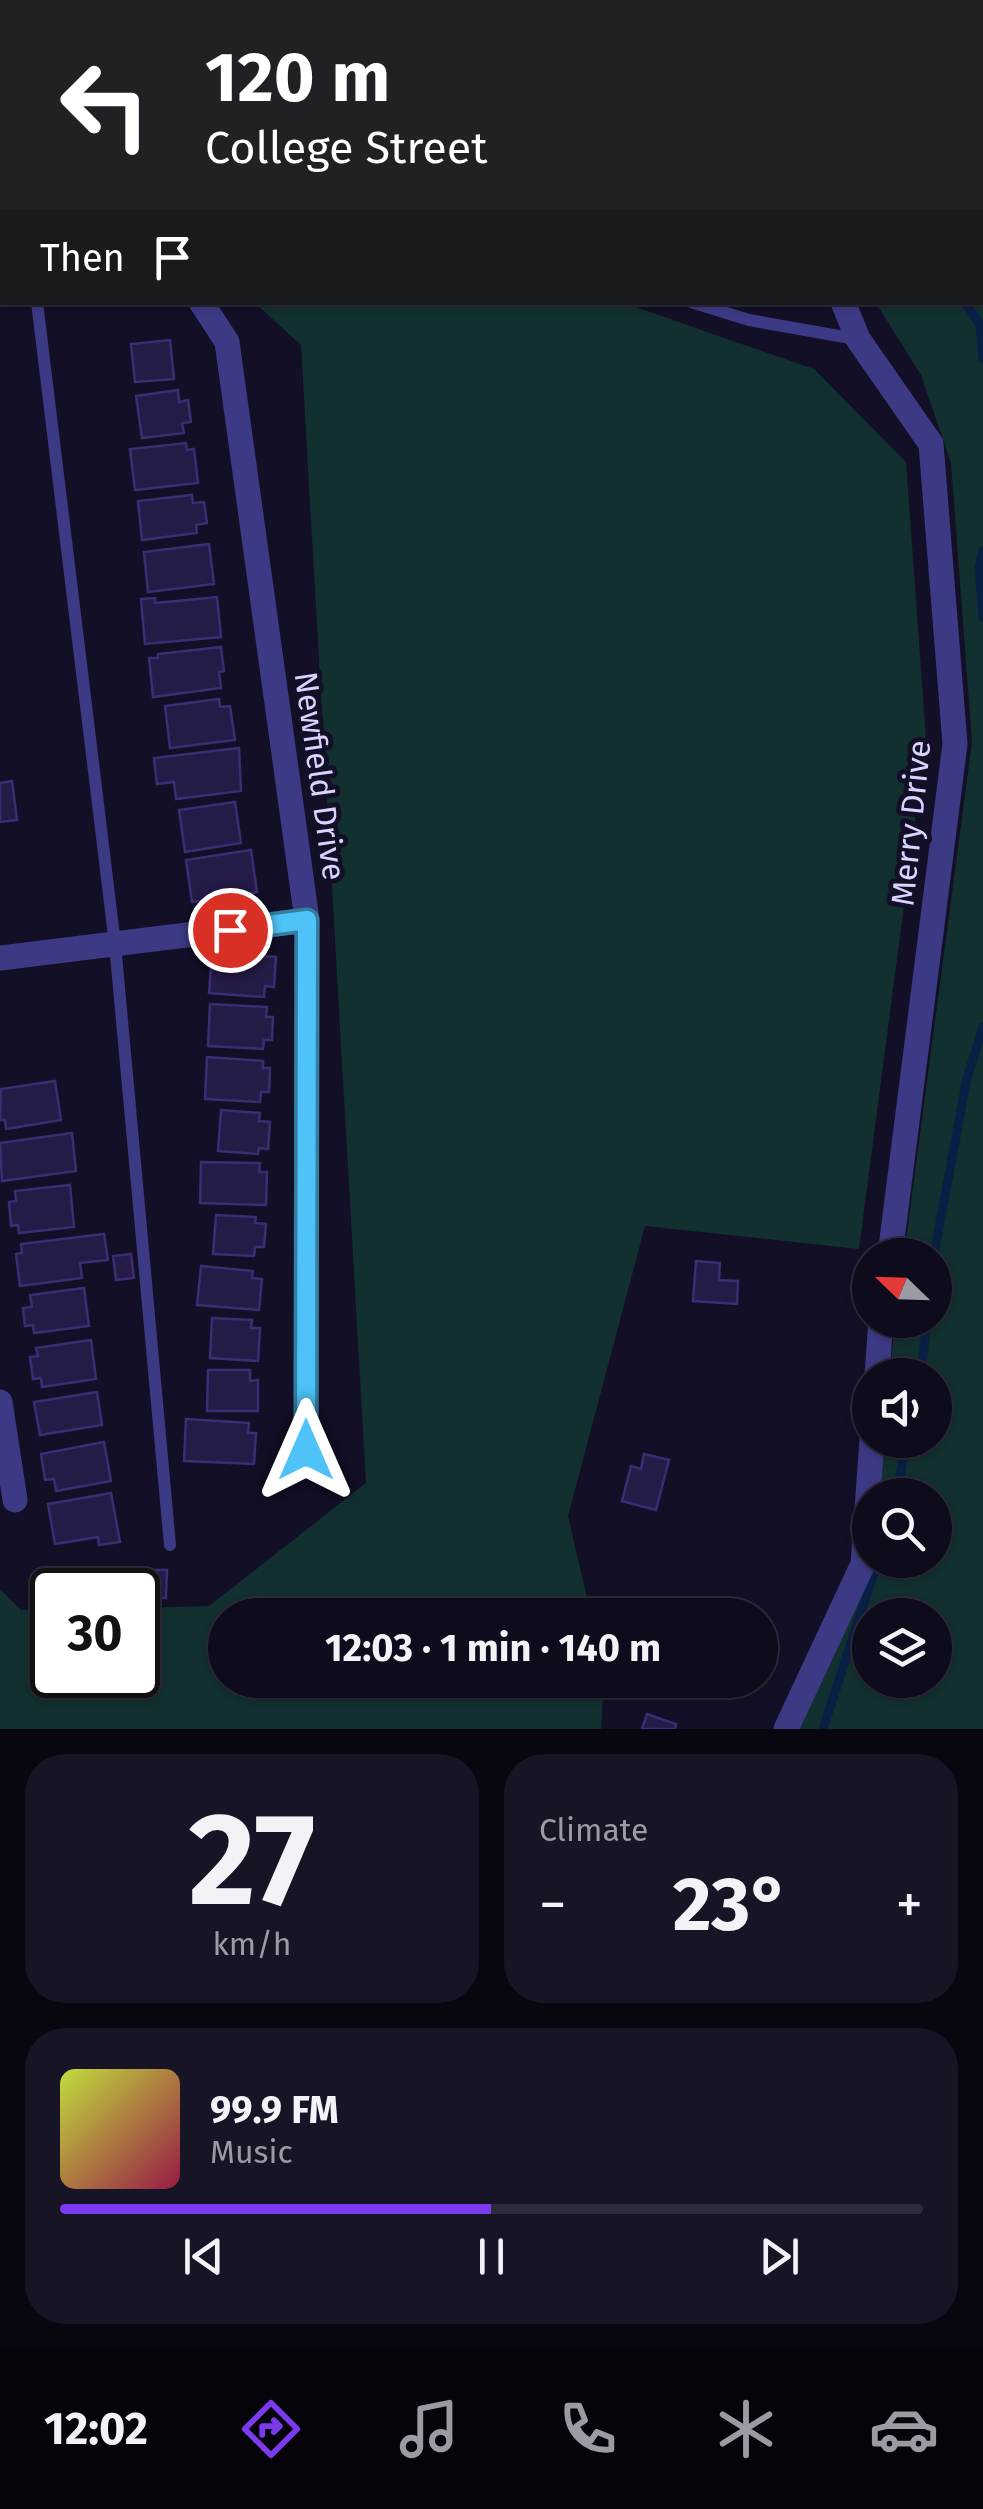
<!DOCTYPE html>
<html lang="en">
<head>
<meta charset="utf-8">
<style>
  :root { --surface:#0e0b1c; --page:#171425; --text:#f1f3f6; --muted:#9b9ba3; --line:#2e2b3b; --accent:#7c3aed }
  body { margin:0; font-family:"Fira Sans",sans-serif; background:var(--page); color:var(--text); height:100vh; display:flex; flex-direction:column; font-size:38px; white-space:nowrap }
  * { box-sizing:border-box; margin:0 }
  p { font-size:32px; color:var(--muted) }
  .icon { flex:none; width:55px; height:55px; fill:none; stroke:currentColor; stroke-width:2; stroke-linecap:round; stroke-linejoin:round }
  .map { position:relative; height:1729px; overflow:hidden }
  .drawer { display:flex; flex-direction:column; gap:25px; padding:25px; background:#08060f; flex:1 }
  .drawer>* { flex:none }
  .top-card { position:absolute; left:0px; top:0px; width:985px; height:305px; box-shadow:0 2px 8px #0004,0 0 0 2px var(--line); background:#202124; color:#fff; overflow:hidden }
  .needle { width:65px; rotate:293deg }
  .controls { position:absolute; left:852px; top:1238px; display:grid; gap:20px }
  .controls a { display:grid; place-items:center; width:100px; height:100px; border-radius:50%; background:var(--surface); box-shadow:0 2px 8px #0004,0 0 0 2px var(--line); font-size:50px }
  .speed { position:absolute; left:30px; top:1568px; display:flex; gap:20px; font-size:50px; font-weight:700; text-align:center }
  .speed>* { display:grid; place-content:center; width:130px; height:130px; border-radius:50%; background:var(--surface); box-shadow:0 2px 8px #0004,0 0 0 2px var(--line); line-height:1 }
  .speed .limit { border:5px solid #111; border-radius:15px; background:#fff; color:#111 }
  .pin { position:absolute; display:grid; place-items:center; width:85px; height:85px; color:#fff; margin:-42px; border:5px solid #fff; border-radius:50%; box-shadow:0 2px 10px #0007 }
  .me { position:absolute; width:110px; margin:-55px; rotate:0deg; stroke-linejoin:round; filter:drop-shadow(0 0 8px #0008) }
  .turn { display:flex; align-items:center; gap:35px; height:210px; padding:0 40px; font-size:45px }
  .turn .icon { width:130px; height:130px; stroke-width:2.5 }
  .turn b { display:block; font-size:70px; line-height:85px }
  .then { display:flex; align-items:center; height:95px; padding:0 40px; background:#0003; gap:20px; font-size:38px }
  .big { font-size:75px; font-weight:700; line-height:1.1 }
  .drawer .card { flex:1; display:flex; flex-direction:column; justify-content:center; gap:15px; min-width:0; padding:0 35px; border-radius:40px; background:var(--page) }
  .drawer .dial { align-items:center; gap:0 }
  .dial b { font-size:130px; line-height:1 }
  .song { display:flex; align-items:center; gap:30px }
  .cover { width:120px; height:120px; border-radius:15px; background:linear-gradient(135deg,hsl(70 70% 55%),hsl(340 70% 35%)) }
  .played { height:10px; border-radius:5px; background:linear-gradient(90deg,var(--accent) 50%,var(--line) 50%) }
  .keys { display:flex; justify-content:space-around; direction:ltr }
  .heat { display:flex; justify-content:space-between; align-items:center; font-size:55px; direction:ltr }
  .drawer .tiles { flex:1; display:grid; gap:25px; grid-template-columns:1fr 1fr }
  .card:last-child { grid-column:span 2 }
  .trip { position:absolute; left:208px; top:1598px; width:570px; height:100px; border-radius:50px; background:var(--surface); box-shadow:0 2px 8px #0004,0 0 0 2px var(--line); font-weight:700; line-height:100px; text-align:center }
  .tab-bar { display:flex; height:160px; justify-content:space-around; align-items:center; background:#06040b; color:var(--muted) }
  .tab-bar .icon { width:70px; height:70px }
  .tab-bar .active { color:var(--accent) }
  .tab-bar b { font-size:45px; color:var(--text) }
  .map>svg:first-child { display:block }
  .green { fill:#12302f; fill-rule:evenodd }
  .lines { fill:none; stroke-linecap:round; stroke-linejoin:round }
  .stream { stroke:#0a1f44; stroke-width:9 }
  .building { fill:#241b47; stroke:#3b2d73; stroke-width:2.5 }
  .service { stroke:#3d3a85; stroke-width:12 }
  .minor { stroke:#3d3a85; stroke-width:25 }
  .route-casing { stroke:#337fa1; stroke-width:25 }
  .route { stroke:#4fc3f7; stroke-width:18 }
  .labels { text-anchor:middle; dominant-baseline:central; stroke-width:10; stroke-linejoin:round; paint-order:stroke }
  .street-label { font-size:32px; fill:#d9d4ff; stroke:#130f26 }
</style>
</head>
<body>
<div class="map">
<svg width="983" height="1729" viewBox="0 0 983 1729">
  <rect width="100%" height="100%" fill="#130f26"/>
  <g class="green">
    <polygon points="0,0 170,2 2,2 2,207"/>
    <path d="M983,36V1729H799L871,1560H935V1495H879L884,1440H935V1375H890L895,1320H935V1255H904L972,742L951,463L921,375L876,303L982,302ZM870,1615H935V1680H870Z"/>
    <polygon points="255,303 624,303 814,369 906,462 926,738 859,1249 645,1226 568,1516 591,1615 225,1615 225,1680 604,1680 601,1729 0,1729 0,1589 21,1610 52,1609 52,1675 138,1675 138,1608 209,1606 366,1483 301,345"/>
  </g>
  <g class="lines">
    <g class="stream">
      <polyline points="965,302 980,325 983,359"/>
      <polyline points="983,551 979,568 983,617"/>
      <polyline points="934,1255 967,1078 983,1027"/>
      <polyline points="921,1375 927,1320"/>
      <polyline points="896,1495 907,1440"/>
      <polyline points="823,1729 878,1560"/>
    </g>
  </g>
  <g class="building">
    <rect x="550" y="0" width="340" height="2"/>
    <polygon points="170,340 174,379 135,382 131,344"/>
    <polygon points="178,390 179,402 188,400 191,422 182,423 184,433 142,438 136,396"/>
    <polygon points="186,443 187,450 194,449 198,483 135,490 130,449"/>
    <polygon points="192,495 193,503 204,502 207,523 196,525 197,533 142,540 138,501"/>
    <polygon points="209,544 214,584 148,592 144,552"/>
    <polygon points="217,597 221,637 145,644 141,599 155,598 155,603"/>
    <polygon points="221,647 224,671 219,672 221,688 153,697 149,658 158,658 158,654"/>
    <polygon points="219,699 220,707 230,706 235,740 170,748 165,706"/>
    <polygon points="239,748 241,791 176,799 174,782 157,784 154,758"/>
    <polygon points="12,781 17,820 0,822 0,783"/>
    <polygon points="235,802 241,843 185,852 179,810"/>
    <polygon points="251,850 257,892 192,902 186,860"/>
    <polygon points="212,953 276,957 274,987 265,986 264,997 209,993"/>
    <polygon points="210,1004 267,1007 266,1017 273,1017 272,1040 264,1040 263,1049 208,1046"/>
    <polygon points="207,1057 263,1061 263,1068 270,1068 269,1092 261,1092 260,1102 205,1099"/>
    <polygon points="55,1081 61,1120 6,1129 5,1120 0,1120 1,1089"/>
    <polygon points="221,1110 260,1113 259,1121 270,1122 268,1149 259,1148 258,1154 218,1151"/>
    <polygon points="72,1133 76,1171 2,1181 0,1143"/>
    <polygon points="201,1162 260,1163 259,1172 267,1172 266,1205 200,1203"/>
    <polygon points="70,1185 74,1227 19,1233 18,1225 11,1226 9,1202 16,1201 15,1191"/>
    <polygon points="216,1215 256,1217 255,1223 266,1224 264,1247 255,1247 254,1256 213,1254"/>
    <polygon points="104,1234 108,1260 80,1263 82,1278 20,1286 16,1254 22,1253 21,1244"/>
    <polygon points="131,1254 134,1278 116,1280 113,1256"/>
    <polygon points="696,1261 720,1263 719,1280 738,1281 737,1304 693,1301"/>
    <polygon points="201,1266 253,1271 252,1278 262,1279 259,1310 197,1305"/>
    <polygon points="84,1288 89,1326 34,1333 33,1325 25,1326 23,1308 32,1307 30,1295"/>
    <polygon points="212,1318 252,1320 251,1328 260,1328 258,1361 210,1358"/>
    <polygon points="91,1340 96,1379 42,1387 41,1378 33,1379 30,1357 38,1356 36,1348"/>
    <polygon points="208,1370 250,1370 250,1381 258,1380 258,1411 207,1411"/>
    <polygon points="97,1392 102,1425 40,1435 34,1402"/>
    <polygon points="186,1419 249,1423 248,1433 256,1433 254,1464 184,1461"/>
    <polygon points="104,1442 111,1481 56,1491 54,1479 45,1480 41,1454"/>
    <polygon points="644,1454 669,1460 656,1510 622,1501 631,1466 641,1469"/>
    <polygon points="111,1493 120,1542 99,1545 98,1537 55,1544 48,1504"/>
    <polygon points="151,1570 167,1570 166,1598 150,1598"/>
    <polygon points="647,1714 676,1724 675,1729 642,1729"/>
  </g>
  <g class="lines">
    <g class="service">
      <polyline points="216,0 216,2"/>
      <polyline points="276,2 276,0"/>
      <polyline points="37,302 115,944 170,1545"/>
      <polyline points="691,302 749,320 856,339"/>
    </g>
    <g class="minor">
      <polyline points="947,2 948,0"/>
      <polyline points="0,248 2,247"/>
      <polyline points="201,302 227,342 307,920 306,1450"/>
      <polyline points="843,302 858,339 931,444 955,744 890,1255"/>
      <polyline points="0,958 307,920"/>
      <polyline points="877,1375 881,1320"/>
      <polyline points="0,1402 15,1500"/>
      <polyline points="786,1729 863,1564 872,1440"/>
    </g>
  </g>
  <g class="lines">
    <defs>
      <polyline id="route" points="230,930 307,920 306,1450"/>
    </defs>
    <use href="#route" class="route-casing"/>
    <use href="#route" class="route"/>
  </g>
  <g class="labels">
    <g class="street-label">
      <text transform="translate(320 776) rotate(82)">Newfield Drive</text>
      <text transform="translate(911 823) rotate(-84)">Merry Drive</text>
    </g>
  </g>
</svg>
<div class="controls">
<a><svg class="needle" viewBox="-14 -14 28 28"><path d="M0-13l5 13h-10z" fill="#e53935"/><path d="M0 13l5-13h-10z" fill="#9b9ba3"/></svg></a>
<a><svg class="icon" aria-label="sound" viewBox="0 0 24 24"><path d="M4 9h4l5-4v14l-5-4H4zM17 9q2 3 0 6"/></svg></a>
<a><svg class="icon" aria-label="search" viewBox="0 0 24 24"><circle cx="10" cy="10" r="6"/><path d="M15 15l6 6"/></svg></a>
<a><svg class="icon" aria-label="layers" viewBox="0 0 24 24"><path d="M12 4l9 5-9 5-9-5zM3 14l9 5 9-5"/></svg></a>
</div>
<div class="speed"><div class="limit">30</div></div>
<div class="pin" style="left:230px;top:930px;background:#d93025"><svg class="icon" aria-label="arrive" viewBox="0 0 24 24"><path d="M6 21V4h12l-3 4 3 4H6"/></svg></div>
<svg class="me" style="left:306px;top:1450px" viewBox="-20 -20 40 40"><path d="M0-17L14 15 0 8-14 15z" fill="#4fc3f7" stroke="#fff" stroke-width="4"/></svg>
<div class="trip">12:03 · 1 min · 140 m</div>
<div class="top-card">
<div class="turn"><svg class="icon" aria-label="left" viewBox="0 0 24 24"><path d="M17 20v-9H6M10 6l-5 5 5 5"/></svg><div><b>120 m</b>College Street</div></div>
<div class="then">Then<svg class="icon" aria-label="arrive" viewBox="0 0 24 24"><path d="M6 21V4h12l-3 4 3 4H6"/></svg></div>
</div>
</div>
<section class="drawer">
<div class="tiles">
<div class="card dial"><b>27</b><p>km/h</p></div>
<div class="card"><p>Climate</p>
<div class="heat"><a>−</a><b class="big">23°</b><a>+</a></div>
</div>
<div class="card">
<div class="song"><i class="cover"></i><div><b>99.9 FM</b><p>Music</p></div></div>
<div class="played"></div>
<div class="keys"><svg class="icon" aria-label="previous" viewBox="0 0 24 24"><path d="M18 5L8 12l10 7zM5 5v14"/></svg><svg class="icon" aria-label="pause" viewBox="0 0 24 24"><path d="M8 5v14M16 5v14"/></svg><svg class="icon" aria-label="next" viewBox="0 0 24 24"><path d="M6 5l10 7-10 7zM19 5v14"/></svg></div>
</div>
</div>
</section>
<nav class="tab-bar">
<b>12:02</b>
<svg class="icon active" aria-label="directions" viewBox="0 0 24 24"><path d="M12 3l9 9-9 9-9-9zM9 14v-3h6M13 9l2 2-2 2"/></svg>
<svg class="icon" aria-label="music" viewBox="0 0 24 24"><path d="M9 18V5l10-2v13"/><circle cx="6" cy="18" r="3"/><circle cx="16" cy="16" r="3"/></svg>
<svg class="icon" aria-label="phone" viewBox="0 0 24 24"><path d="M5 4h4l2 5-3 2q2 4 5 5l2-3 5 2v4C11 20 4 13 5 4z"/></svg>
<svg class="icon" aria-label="climate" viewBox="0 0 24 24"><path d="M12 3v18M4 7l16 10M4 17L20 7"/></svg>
<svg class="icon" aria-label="car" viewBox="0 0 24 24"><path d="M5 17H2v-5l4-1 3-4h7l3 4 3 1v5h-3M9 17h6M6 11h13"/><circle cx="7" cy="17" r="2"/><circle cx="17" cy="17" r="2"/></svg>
</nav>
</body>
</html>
